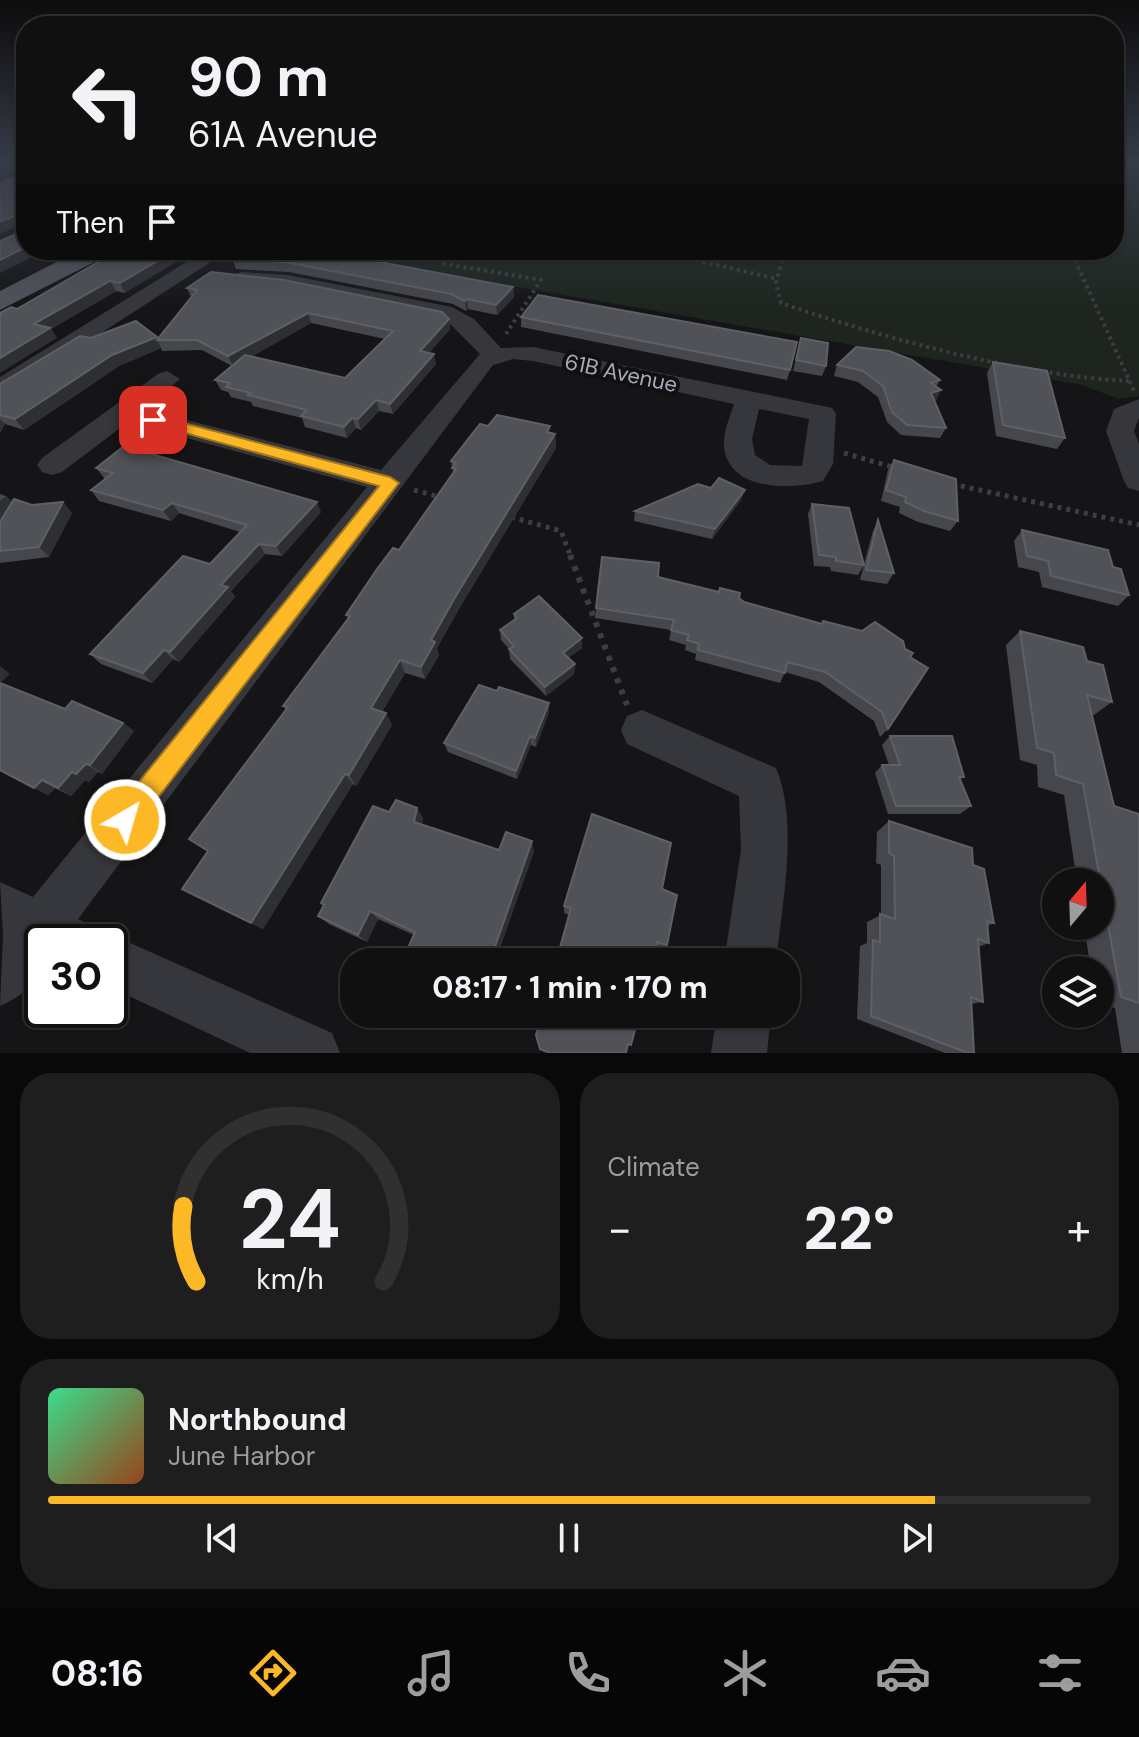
<!DOCTYPE html>
<html lang="en">
<head>
<meta charset="utf-8">
<style>
  :root { --surface:#101011; --page:#1e1e1f; --text:#f1f3f6; --muted:#9c9d9f; --line:#303031; --accent:#fdb826 }
  body { margin:0; font-family:"DM Sans",sans-serif; background:var(--page); color:var(--text); height:100vh; display:flex; flex-direction:column; font-size:30px; white-space:nowrap }
  * { box-sizing:border-box; margin:0 }
  p { font-size:26px; color:var(--muted) }
  .icon { flex:none; width:44px; height:44px; fill:none; stroke:currentColor; stroke-width:2; stroke-linecap:round; stroke-linejoin:round }
  .map { position:relative; height:1053px; overflow:hidden }
  .details { display:flex; flex-direction:column; gap:20px; padding:20px; background:#090909; flex:1 }
  .details>* { flex:none }
  .hud { position:absolute; left:16px; top:16px; width:1108px; height:244px; border-radius:32px; box-shadow:0 2px 6px #0004,0 0 0 2px var(--line); background:#101011; color:var(--text); overflow:hidden }
  .needle { width:52px; rotate:19deg }
  .fabs { position:absolute; left:1042px; top:868px; display:grid; gap:16px }
  .fabs a { display:grid; place-items:center; width:72px; height:72px; border-radius:50%; background:var(--surface); box-shadow:0 2px 6px #0004,0 0 0 2px var(--line); font-size:40px }
  .speed { position:absolute; left:24px; top:924px; display:flex; gap:16px; font-size:40px; font-weight:700; text-align:center }
  .speed>* { display:grid; place-content:center; width:104px; height:104px; border-radius:50%; background:var(--surface); box-shadow:0 2px 6px #0004,0 0 0 2px var(--line); line-height:1 }
  .speed .limit { border:4px solid #111; border-radius:12px; background:#fff; color:#111 }
  .pin { position:absolute; display:grid; place-items:center; width:68px; height:68px; color:#fff; margin:-34px; border-radius:16px; box-shadow:0 4px 12px #0006 }
  .me { position:absolute; width:88px; margin:-44px; rotate:38deg; stroke-linejoin:round; filter:drop-shadow(0 0 6px #0008) }
  .turn { display:flex; align-items:center; gap:28px; height:168px; padding:0 40px; font-size:36px }
  .turn .icon { width:104px; height:104px; stroke-width:2.5 }
  .turn b { display:block; font-size:56px; line-height:68px }
  .then { display:flex; align-items:center; height:76px; padding:0 40px; background:#0003; gap:16px; font-size:30px }
  .big { font-size:60px; font-weight:800; line-height:1.1 }
  .details .widget { flex:1; display:flex; flex-direction:column; justify-content:center; gap:12px; min-width:0; padding:0 28px; border-radius:32px; background:var(--page) }
  .details .dial { align-items:center; gap:0 }
  .dial svg { height:208px; overflow:visible; fill:none; stroke:var(--line); stroke-width:7; stroke-linecap:round; text-anchor:middle }
  .dial text { fill:var(--text); stroke:none }
  .song { display:flex; align-items:center; gap:24px }
  .cover { width:96px; height:96px; border-radius:12px; background:linear-gradient(135deg,hsl(150 70% 55%),hsl(20 70% 35%)) }
  .played { height:8px; border-radius:4px; background:linear-gradient(90deg,var(--accent) 85%,var(--line) 85%) }
  .keys { display:flex; justify-content:space-around; direction:ltr }
  .heat { display:flex; justify-content:space-between; align-items:center; font-size:44px; direction:ltr }
  .details .tiles { flex:1; display:grid; gap:20px; grid-template-columns:1fr 1fr }
  .widget:last-child { grid-column:span 2 }
  .trip { position:absolute; left:340px; top:948px; width:460px; height:80px; border-radius:32px; background:var(--surface); box-shadow:0 2px 6px #0004,0 0 0 2px var(--line); font-weight:800; line-height:80px; text-align:center }
  .menu { display:flex; height:128px; justify-content:space-around; align-items:center; background:#060607; color:var(--muted) }
  .menu .icon { width:56px; height:56px }
  .menu .active { color:var(--accent) }
  .menu b { font-size:36px; color:var(--text) }
  .map>svg:first-child { display:block }
  .green { fill:#1d251e }
  .lines { fill:none; stroke-linecap:round; stroke-linejoin:round }
  .path-far3 { stroke:#3c3e43; stroke-width:3; stroke-dasharray:2 3; stroke-linecap:butt }
  .path-far2 { stroke:#3c3e43; stroke-width:4; stroke-dasharray:3 4; stroke-linecap:butt }
  .path-far1 { stroke:#3c3e43; stroke-width:5; stroke-dasharray:4 5; stroke-linecap:butt }
  .path { stroke:#3c3e43; stroke-width:6; stroke-dasharray:5 7; stroke-linecap:butt }
  .minor { fill:#36373c; fill-rule:evenodd }
  .major { fill:#51535b; fill-rule:evenodd }
  .wall { fill:#46474c; fill-rule:evenodd }
  .shaded-wall { fill:#2e2f32 }
  .building { fill:#515258; stroke:#5e6067; stroke-width:2 }
  .route { fill:#fdb826; stroke:#a47819; stroke-width:2 }
  .labels { text-anchor:middle; dominant-baseline:central; stroke-width:8; stroke-linejoin:round; paint-order:stroke }
  .far-street-label { font-size:22px; fill:#a6abb8; stroke:#101012 }
</style>
</head>
<body>
<div class="map">
<svg width="1139" height="1053" viewBox="0 0 1139 1053">
  <rect width="100%" height="100%" fill="#151517"/>
  <polygon class="green" points="1114,162 1139,162 1139,396 1119,399 1082,385 306,250 1114,250"/>
  <g class="lines">
    <g class="path-far3">
      <polyline points="1114,166 1139,169"/>
      <polyline points="652,250 705,262"/>
      <polyline points="677,250 706,255 741,250"/>
      <polyline points="775,250 783,262"/>
      <polyline points="1069,250 1076,262"/>
      <polyline points="441,262 453,250"/>
    </g>
    <g class="path-far2">
      <polyline points="443,260 440,263 541,280 506,334"/>
      <polyline points="696,260 777,279"/>
      <path d="M782,260L776,283L781,303C883,338 1022,376 1129,381"/>
      <polyline points="1075,260 1134,391"/>
    </g>
    <g class="path-far1">
      <polyline points="844,453 896,468"/>
      <polyline points="952,484 1139,525"/>
      <polyline points="414,490 443,498"/>
      <polyline points="511,517 561,531 571,557"/>
    </g>
    <polyline class="path" points="570,555 627,705"/>
    <g class="minor">
      <polygon points="206,250 229,250 9,393 0,396 0,377"/>
      <path d="M242,272L288,275L452,307L474,319L501,348L533,347L823,406L832,408L836,414L833,464L823,481C792,490 728,492 724,446C723,432 730,417 734,404L533,361L513,359L493,365L78,919L88,924L95,940L110,934L332,1033L340,1053H250L110,987V942H42C42,975 31,993 0,1006L3,935L0,882L33,897L367,487L128,422L62,472L52,475L42,472L37,465L42,458L158,374L167,371L180,379L144,409L381,470L480,354L445,319L288,287L235,282L232,278L235,274ZM759,409L809,419L802,466L770,465L755,455L752,439Z"/>
      <polygon points="1139,399 1139,418 1134,431 1139,444 1139,491 1128,488 1124,481 1106,431 1114,409"/>
      <path d="M642,710L776,768C799,822 782,904 776,962H724L741,850L739,796L627,744L621,730L627,716Z"/>
      <polygon points="717,1014 771,1014 767,1053 711,1053"/>
    </g>
    <polygon class="major" points="80,250 111,250 108,255 0,310 0,291"/>
  </g>
  <g class="wall">
    <polygon points="119,250 125,293 116,291 51,329 57,338 17,309"/>
    <polygon points="246,250 513,287 514,297 497,315 468,309 466,311 453,304 289,272 236,269 232,259"/>
    <path d="M187,288L449,319L450,329L429,353L436,364L393,414L379,411L361,430L356,428L347,438L305,427L302,418L253,406L251,402L231,397L228,392L221,390L215,380L232,366L202,350L162,351L161,348L119,366L24,430L5,424L0,433V384L91,338L157,337L158,339L191,297ZM311,323L385,339L345,378L251,357Z"/>
    <polygon points="521,317 790,370 787,380 521,327"/>
    <polygon points="801,338 826,366 822,376 793,371"/>
    <polygon points="993,362 1065,438 1057,449 996,436 987,373"/>
    <polygon points="837,365 940,380 936,387 936,401 935,401 946,428 940,438 901,435 887,422 878,397 858,382 834,376"/>
    <polygon points="488,426 555,434 556,448 460,607 437,648 439,655 425,679 405,673 382,712 386,713 392,725 356,786 353,784 263,929 182,889 208,852 286,710 283,706 348,618 346,615 399,550 453,473 451,461"/>
    <polygon points="894,460 958,521 950,531 918,522 899,513 900,507 881,501 888,470"/>
    <polygon points="96,468 321,512 282,556 265,554 231,591 235,597 179,662 173,659 152,683 101,664 90,654 210,564 240,532 179,513 171,521 99,501 91,490 105,479"/>
    <polygon points="0,494 6,496 12,502 72,513 49,557 0,563 0,522 3,517 0,519"/>
    <polygon points="741,500 712,539 634,521 635,511"/>
    <polygon points="812,504 864,564 873,531 878,520 894,573 887,584 860,580 864,565 858,575 831,571 830,567 814,566 808,514"/>
    <polygon points="1022,530 1113,567 1129,595 1118,606 1042,587 1039,572 1018,567 1014,541"/>
    <polygon points="658,577 739,598 744,602 821,624 823,621 905,649 910,657 888,729 880,737 874,721 819,682 785,672 780,683 695,660 696,654 685,650 686,645 669,640 671,630 595,618 596,608"/>
    <polygon points="514,614 582,648 568,658 575,664 574,674 546,696 510,659 509,649 501,640 500,630 514,620"/>
    <polygon points="1020,631 1087,661 1112,702 1094,715 1092,715 1114,806 1139,814 1139,1053 1122,1053 1115,1008 1100,1003 1100,970 1091,970 1084,926 1100,926 1100,882 1077,882 1064,795 1038,787 1037,765 1020,760 1006,645"/>
    <polygon points="0,683 65,709 123,723 134,731 102,774 98,772 89,782 85,780 71,796 55,788 48,795 0,771"/>
    <polygon points="497,691 549,703 549,712 536,747 531,745 517,779 448,752 444,743"/>
    <polygon points="890,736 964,777 960,780 971,806 960,814 888,814 875,773 882,765 889,765 882,745"/>
    <polygon points="417,808 423,819 422,824 499,850 534,851 495,962 488,962 462,954 459,962 420,962 413,959 406,953 414,935 378,919 367,942 329,924 318,916 324,905 321,903 389,812"/>
    <polygon points="889,821 973,865 994,923 988,926 989,943 978,947 983,1002 971,1004 974,1053 945,1053 857,1019 860,946 867,943 867,922 881,915 881,865 876,863 877,832"/>
    <polygon points="662,889 667,945 663,952 564,913 564,906"/>
  </g>
  <g class="shaded-wall">
    <polygon points="12,162 22,162 25,167 0,177 0,167"/>
    <polygon points="19,214 25,223 0,234 0,222"/>
    <polygon points="26,247 26,250 46,250 0,273 0,260"/>
    <polygon points="176,250 196,250 125,293 120,283"/>
    <polygon points="110,281 116,291 51,329 57,338 0,373 0,358 34,324"/>
    <polygon points="513,287 514,297 497,315 496,305"/>
    <polygon points="467,299 468,309 466,311 465,301"/>
    <polygon points="308,313 311,323 233,367 228,356"/>
    <polygon points="449,319 450,329 422,361 420,351"/>
    <polygon points="157,337 159,340 157,340 161,348 119,366 24,430 15,419 112,355"/>
    <polygon points="434,354 436,364 393,414 390,404"/>
    <polygon points="941,390 936,401 926,404 931,393"/>
    <polygon points="376,400 379,411 361,430 358,419"/>
    <polygon points="352,418 356,428 347,438 344,427"/>
    <polygon points="0,419 5,424 0,433"/>
    <polygon points="555,434 556,448 460,607 437,648 439,655 425,679 421,667 431,640 457,594"/>
    <polygon points="745,490 741,500 712,539 715,529"/>
    <polygon points="6,496 16,507 0,519 0,501"/>
    <polygon points="63,502 72,513 49,557 39,547"/>
    <polygon points="317,502 321,512 282,556 276,546"/>
    <polygon points="172,503 179,513 171,521 163,510"/>
    <polygon points="259,544 265,554 231,591 235,597 179,662 170,652 221,585"/>
    <polygon points="582,638 582,648 563,662 563,653"/>
    <polygon points="164,650 173,659 152,683 143,673"/>
    <polygon points="400,660 405,673 377,720 371,708"/>
    <polygon points="575,664 574,674 546,696 545,687"/>
    <polygon points="0,666 10,674 0,683"/>
    <polygon points="549,703 549,712 536,747 535,738"/>
    <polygon points="386,713 392,725 356,786 349,775"/>
    <polygon points="123,723 134,731 102,774 90,765"/>
    <polygon points="530,736 531,745 517,779 516,771"/>
    <polygon points="86,764 98,772 89,782 76,774"/>
    <polygon points="72,772 85,780 71,796 58,788"/>
    <polygon points="345,774 353,784 263,929 251,923"/>
    <polygon points="42,780 55,788 48,795 34,788"/>
    <polygon points="417,808 423,819 420,832 414,822"/>
    <polygon points="532,841 534,851 495,962 493,962 491,958"/>
    <polygon points="370,911 378,919 367,942 358,935"/>
    <polygon points="457,948 462,954 459,962 452,962"/>
  </g>
  <g class="building">
    <polygon points="0,162 12,162 0,167"/>
    <polygon points="24,162 26,162 26,247 0,260 0,241 21,232 23,217 19,214 0,222 0,183 23,174"/>
    <polygon points="119,250 176,250 120,283 110,281 34,324 50,328 0,358 0,313 11,307 17,309"/>
    <polygon points="246,250 316,250 513,287 496,305 467,299 465,301 451,294 285,262 232,259"/>
    <polygon points="211,272 284,280 442,312 449,319 420,351 434,354 390,404 376,400 358,419 352,418 344,427 301,416 307,410 248,395 251,393 226,387 230,383 215,380 245,355 345,378 393,331 308,313 228,356 197,340 157,340 197,290 187,288"/>
    <polygon points="538,295 797,342 790,370 521,317"/>
    <polygon points="136,321 157,337 112,355 15,419 0,415 0,384 80,336 91,338"/>
    <polygon points="801,338 828,343 826,366 796,360"/>
    <polygon points="856,347 889,351 912,360 940,380 931,383 941,390 931,393 946,428 907,425 892,412 883,386 863,371 837,365"/>
    <polygon points="993,362 1047,371 1065,438 1003,425"/>
    <polygon points="497,415 550,426 547,432 555,434 457,594 431,640 435,642 421,667 400,660 371,708 386,713 349,775 345,774 251,923 182,889 208,851 189,839 288,707 283,706 350,616 346,615 377,569 393,548 399,550 456,469 452,468 456,463 451,461 480,424 488,426"/>
    <polygon points="124,446 317,502 276,546 259,544 221,585 228,587 170,652 164,650 143,673 90,654 183,556 210,564 247,525 172,503 163,510 91,490 113,473 96,468"/>
    <polygon points="894,460 956,479 958,521 924,511 905,502 906,497 886,490"/>
    <polygon points="719,478 745,490 715,529 635,511 698,484 711,488"/>
    <polygon points="14,499 32,505 63,502 39,547 0,551 0,522"/>
    <polygon points="812,504 849,508 864,565 836,561 836,557 819,555"/>
    <polygon points="878,520 894,573 866,570"/>
    <polygon points="1022,530 1108,550 1113,567 1121,569 1129,595 1051,576 1048,561 1027,556"/>
    <polygon points="602,557 659,563 658,577 719,592 720,588 740,593 739,598 744,602 822,624 823,621 862,631 875,622 903,641 905,649 913,653 910,657 928,668 888,729 882,712 825,672 787,662 785,673 698,650 699,644 687,640 689,635 671,630 674,620 596,608"/>
    <polygon points="539,596 582,638 563,653 575,664 545,687 509,649 514,646 500,630 517,618 514,614"/>
    <polygon points="1020,631 1083,647 1087,661 1103,665 1112,702 1087,695 1114,806 1139,814 1139,1003 1121,997 1083,784 1056,775 1054,753 1037,748"/>
    <polygon points="0,683 65,709 72,701 123,723 90,765 86,764 76,774 72,772 58,788 42,780 34,788 0,770"/>
    <polygon points="479,685 497,691 499,687 549,703 535,738 530,736 516,771 444,743"/>
    <polygon points="890,736 952,736 964,777 959,777 971,806 896,806 882,765 900,765"/>
    <polygon points="396,800 417,808 414,822 499,850 506,832 532,841 491,958 457,948 452,962 427,962 406,953 415,932 370,911 358,935 318,916 324,905 321,903 373,806 389,812"/>
    <polygon points="592,814 671,843 662,889 677,895 667,945 657,942 652,962 556,962 571,908 564,906"/>
    <polygon points="889,821 972,848 973,865 984,869 994,923 987,921 989,943 978,939 983,1002 971,997 974,1053 968,1053 871,1016 873,940 880,942 880,914 895,919 894,856 889,853"/>
    <polygon points="542,1014 639,1014 631,1045 628,1044 626,1053 550,1053 540,1049 536,1035"/>
  </g>
  <linearGradient id="sky" x2="0" y2="1"><stop stop-color="#0c0c0d"/><stop offset="0.52" stop-color="#353b47"/><stop offset="1" stop-color="#353b47" stop-opacity="0"/></linearGradient>
  <rect width="1139" height="310" fill="url(#sky)"/>
  <polygon class="route" points="153,415 390,477 399,483 134,829 125,833 116,829 112,820 116,810 379,486 148,423 146,420"/>
  <g class="labels">
    <g class="far-street-label">
      <text transform="translate(621 373) rotate(12)">61B Avenue</text>
    </g>
  </g>
</svg>
<div class="fabs">
<a><svg class="needle" viewBox="-14 -14 28 28"><path d="M0-13l5 13h-10z" fill="#e53935"/><path d="M0 13l5-13h-10z" fill="#9c9d9f"/></svg></a>
<a><svg class="icon" aria-label="layers" viewBox="0 0 24 24"><path d="M12 4l9 5-9 5-9-5zM3 14l9 5 9-5"/></svg></a>
</div>
<div class="speed"><div class="limit">30</div></div>
<div class="pin" style="left:153px;top:420px;background:#d93025"><svg class="icon" aria-label="arrive" viewBox="0 0 24 24"><path d="M6 21V4h12l-3 4 3 4H6"/></svg></div>
<svg class="me" style="left:125px;top:820px" viewBox="-20 -20 40 40"><circle r="17" fill="#fdb826" stroke="#fff" stroke-width="3"/><path d="M0-11L8 9 0 5-8 9z" fill="#fff"/></svg>
<div class="trip">08:17 · 1 min · 170 m</div>
<div class="hud">
<div class="turn"><svg class="icon" aria-label="left" viewBox="0 0 24 24"><path d="M17 20v-9H6M10 6l-5 5 5 5"/></svg><div><b>90 m</b>61A Avenue</div></div>
<div class="then">Then<svg class="icon" aria-label="arrive" viewBox="0 0 24 24"><path d="M6 21V4h12l-3 4 3 4H6"/></svg></div>
</div>
</div>
<section class="details">
<div class="tiles">
<div class="widget dial"><svg viewBox="0 0 100 80">
<path d="M14 69A42 42 0 1 1 86 69"/>
<path d="M14 69A42 42 0 0 1 9 40" stroke="#fdb826"/>
<text x="50" y="56" font-size="32" font-weight="700">24</text>
<text x="50" y="72" font-size="11">km/h</text>
</svg></div>
<div class="widget"><p>Climate</p>
<div class="heat"><a>−</a><b class="big">22°</b><a>+</a></div>
</div>
<div class="widget">
<div class="song"><i class="cover"></i><div><b>Northbound</b><p>June Harbor</p></div></div>
<div class="played"></div>
<div class="keys"><svg class="icon" aria-label="previous" viewBox="0 0 24 24"><path d="M18 5L8 12l10 7zM5 5v14"/></svg><svg class="icon" aria-label="pause" viewBox="0 0 24 24"><path d="M8 5v14M16 5v14"/></svg><svg class="icon" aria-label="next" viewBox="0 0 24 24"><path d="M6 5l10 7-10 7zM19 5v14"/></svg></div>
</div>
</div>
</section>
<nav class="menu">
<b>08:16</b>
<svg class="icon active" aria-label="directions" viewBox="0 0 24 24"><path d="M12 3l9 9-9 9-9-9zM9 14v-3h6M13 9l2 2-2 2"/></svg>
<svg class="icon" aria-label="music" viewBox="0 0 24 24"><path d="M9 18V5l10-2v13"/><circle cx="6" cy="18" r="3"/><circle cx="16" cy="16" r="3"/></svg>
<svg class="icon" aria-label="phone" viewBox="0 0 24 24"><path d="M5 4h4l2 5-3 2q2 4 5 5l2-3 5 2v4C11 20 4 13 5 4z"/></svg>
<svg class="icon" aria-label="climate" viewBox="0 0 24 24"><path d="M12 3v18M4 7l16 10M4 17L20 7"/></svg>
<svg class="icon" aria-label="car" viewBox="0 0 24 24"><path d="M5 17H2v-5l4-1 3-4h7l3 4 3 1v5h-3M9 17h6M6 11h13"/><circle cx="7" cy="17" r="2"/><circle cx="17" cy="17" r="2"/></svg>
<svg class="icon" aria-label="filters" viewBox="0 0 24 24"><path d="M4 7h16M4 17h16"/><circle cx="9" cy="7" r="2"/><circle cx="15" cy="17" r="2"/></svg>
</nav>
</body>
</html>
